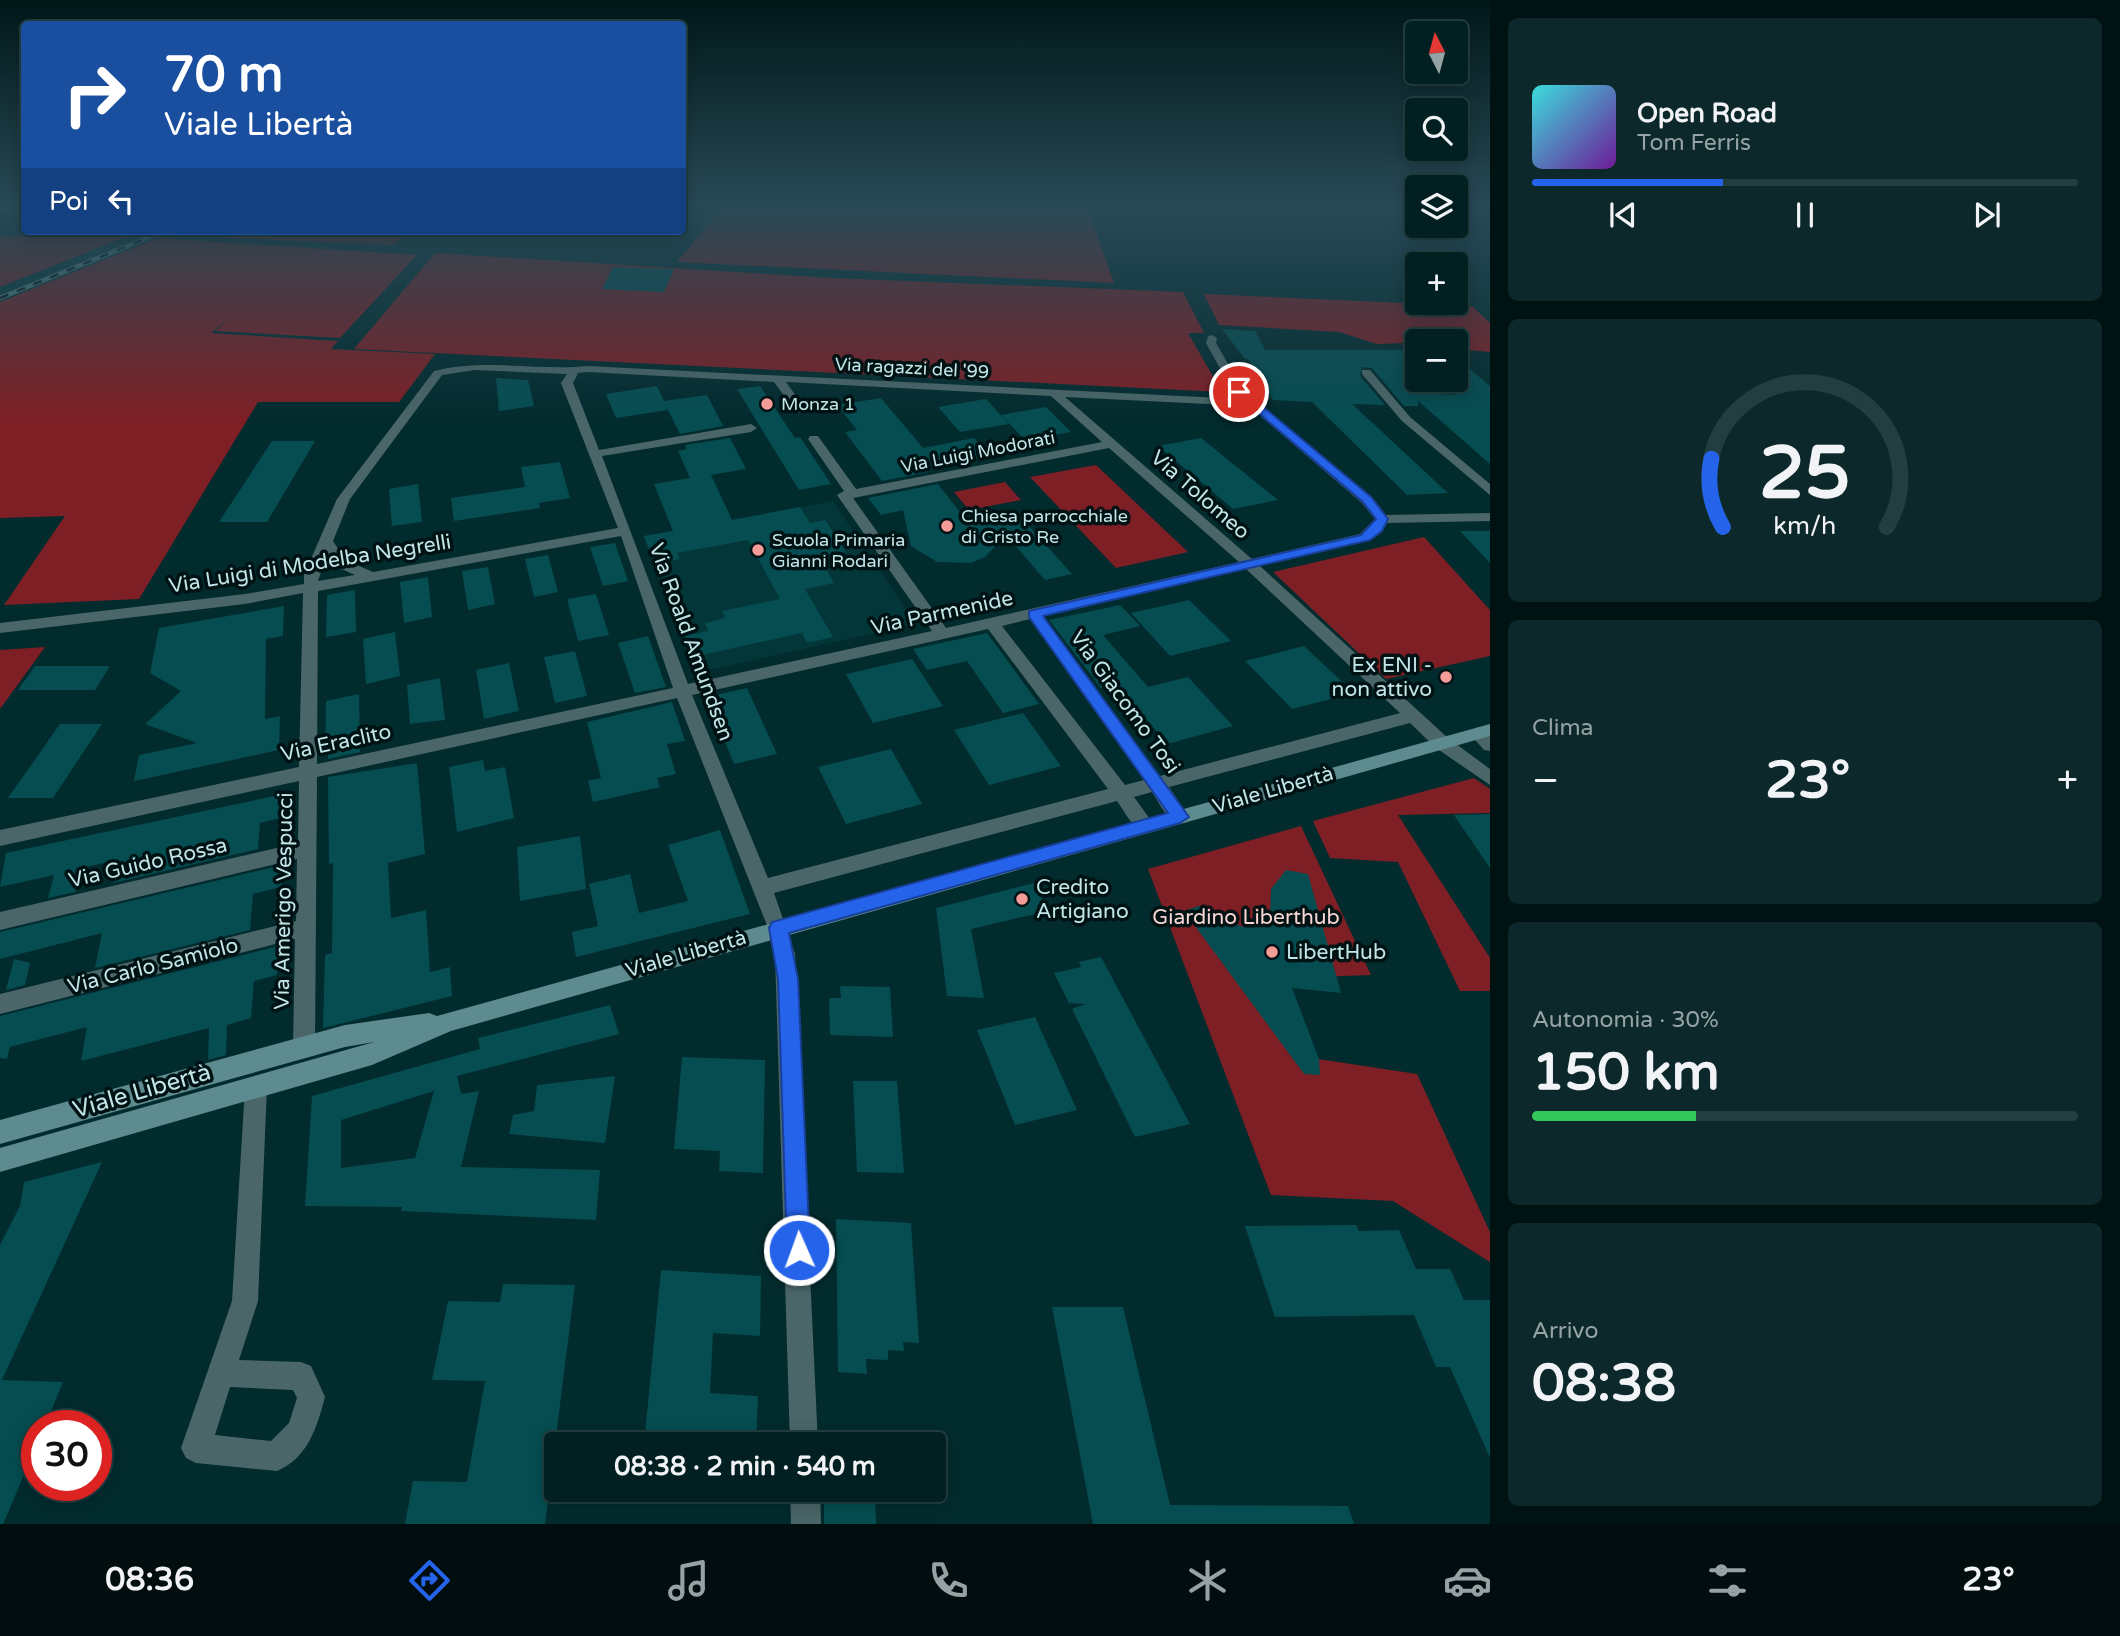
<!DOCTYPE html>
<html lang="it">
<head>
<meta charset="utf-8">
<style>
  :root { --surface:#022022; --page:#0c282a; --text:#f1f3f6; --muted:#96a3a5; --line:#233e40; --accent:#2563eb }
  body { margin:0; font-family:"Varela Round",sans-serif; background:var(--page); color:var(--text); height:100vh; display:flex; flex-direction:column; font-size:26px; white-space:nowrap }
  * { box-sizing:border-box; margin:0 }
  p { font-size:23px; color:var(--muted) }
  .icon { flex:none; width:38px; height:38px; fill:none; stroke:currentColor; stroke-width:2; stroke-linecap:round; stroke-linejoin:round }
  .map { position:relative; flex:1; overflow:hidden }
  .side { display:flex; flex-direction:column; gap:18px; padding:18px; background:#011213; width:630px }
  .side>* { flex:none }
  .guide { position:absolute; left:21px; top:21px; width:665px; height:214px; border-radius:7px; box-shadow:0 4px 18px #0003,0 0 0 2px var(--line); background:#1a4fa0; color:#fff; overflow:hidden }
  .needle { width:46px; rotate:354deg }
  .buttons { position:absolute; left:1405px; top:21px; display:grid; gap:14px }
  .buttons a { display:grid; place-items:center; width:63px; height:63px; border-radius:7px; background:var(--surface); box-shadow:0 4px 18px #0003,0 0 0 2px var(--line); font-size:35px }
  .speed { position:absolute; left:21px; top:1410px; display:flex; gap:14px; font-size:35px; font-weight:700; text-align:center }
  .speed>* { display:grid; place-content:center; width:91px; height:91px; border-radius:50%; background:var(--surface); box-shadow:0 4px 18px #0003,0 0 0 2px var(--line); line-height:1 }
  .speed .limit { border:10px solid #d22; background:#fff; color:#111 }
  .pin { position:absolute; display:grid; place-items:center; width:60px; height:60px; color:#fff; margin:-30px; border:4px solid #fff; border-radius:50%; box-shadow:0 2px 7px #0007 }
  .me { position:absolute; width:77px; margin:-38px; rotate:358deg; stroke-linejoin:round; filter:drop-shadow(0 0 5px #0008) }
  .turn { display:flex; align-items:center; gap:24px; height:147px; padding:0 28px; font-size:32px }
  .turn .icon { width:91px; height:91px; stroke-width:2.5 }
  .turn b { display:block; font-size:49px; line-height:60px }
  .then { display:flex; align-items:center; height:66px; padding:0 28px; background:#0003; gap:14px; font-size:26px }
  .big { font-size:52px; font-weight:700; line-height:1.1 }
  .side .widget { flex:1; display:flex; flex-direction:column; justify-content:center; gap:10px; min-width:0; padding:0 24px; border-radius:10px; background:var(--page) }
  .side .dial { align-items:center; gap:0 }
  .dial svg { height:182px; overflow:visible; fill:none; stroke:var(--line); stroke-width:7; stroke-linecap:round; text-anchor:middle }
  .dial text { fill:var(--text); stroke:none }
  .song { display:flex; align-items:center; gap:21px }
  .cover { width:84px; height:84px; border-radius:10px; background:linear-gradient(135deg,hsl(180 70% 55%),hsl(280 70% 35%)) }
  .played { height:7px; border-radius:4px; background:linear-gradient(90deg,var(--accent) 35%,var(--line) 35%) }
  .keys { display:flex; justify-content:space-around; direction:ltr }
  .heat { display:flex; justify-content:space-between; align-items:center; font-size:38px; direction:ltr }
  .charge { height:10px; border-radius:5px; background:linear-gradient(90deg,#34c759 30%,var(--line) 0) }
  .trip { position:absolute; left:544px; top:1432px; width:402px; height:70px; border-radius:7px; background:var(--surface); box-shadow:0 4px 18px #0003,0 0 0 2px var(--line); font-weight:700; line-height:70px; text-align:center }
  .menu { display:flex; height:112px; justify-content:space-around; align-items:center; background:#010d0e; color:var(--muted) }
  .menu .icon { width:49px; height:49px }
  .menu .active { color:var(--accent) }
  .menu b { font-size:32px; color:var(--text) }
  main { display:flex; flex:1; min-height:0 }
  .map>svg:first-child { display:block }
  .built { fill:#033639 }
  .green { fill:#7e1f25 }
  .building { fill:#054d51; fill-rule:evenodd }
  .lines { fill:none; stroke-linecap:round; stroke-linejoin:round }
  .street { fill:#4b6668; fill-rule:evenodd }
  .secondary { fill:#5e8b8f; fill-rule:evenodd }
  .rail-casing { stroke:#5f8587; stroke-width:4.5 }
  .rail { stroke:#001213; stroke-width:2.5; stroke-dasharray:9; stroke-linecap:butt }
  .route { fill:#2563eb; stroke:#184099; stroke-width:2 }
  .poi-dot { fill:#f59b98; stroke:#001213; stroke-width:2.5 }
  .labels { text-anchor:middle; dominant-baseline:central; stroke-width:7; stroke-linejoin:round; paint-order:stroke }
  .far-street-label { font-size:18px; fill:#c2e5e7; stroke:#001213 }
  .far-poi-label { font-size:18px; fill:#c2e5e7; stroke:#001213; text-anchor:start }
  .street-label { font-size:21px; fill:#c2e5e7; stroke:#001213 }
  .poi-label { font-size:21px; fill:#c2e5e7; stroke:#001213; text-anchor:start }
  .park-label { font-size:21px; fill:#f8d6d4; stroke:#001213 }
  .near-street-label { font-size:24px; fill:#c2e5e7; stroke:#001213 }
</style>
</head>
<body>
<main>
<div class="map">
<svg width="1490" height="1524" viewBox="0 0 1490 1524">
  <rect width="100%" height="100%" fill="#022b2e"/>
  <g class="built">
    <polygon points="141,231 174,231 0,302 0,287"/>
    <polygon points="833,501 916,624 700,672 643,536"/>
  </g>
  <g class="green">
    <polygon points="722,207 1087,207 1114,283 677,262"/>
    <polygon points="68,231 141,231 0,287 0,236 58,237"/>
    <polygon points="174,231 412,231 393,245 165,235"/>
    <polygon points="158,238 417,255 340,338 215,331 229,318 211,333 338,341 331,349 435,354 399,402 258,402 139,599 4,605 65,516 0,518 0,302"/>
    <polygon points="435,253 832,278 1183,292 1204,333 1188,333 1222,392 354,349"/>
    <polygon points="1204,294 1472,306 1490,323 1490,352 1456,349 1456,341 1377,344 1339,332 1219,325"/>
    <polygon points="1096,465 1188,552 1116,568 1030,477"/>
    <polygon points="1005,482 1021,500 969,510 954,492"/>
    <polygon points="1424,537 1490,610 1490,656 1386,679 1273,572"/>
    <polygon points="45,647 0,709 0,650"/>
    <polygon points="1474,778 1490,789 1490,813 1398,815 1490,958 1490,991 1460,991 1398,862 1330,858 1313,821"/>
    <polygon points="1301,826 1371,975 1286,978 1318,1059 1417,1074 1490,1232 1490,1262 1393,1201 1271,1195 1148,869"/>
  </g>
  <g class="building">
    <polygon points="613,267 674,269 664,292 602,289"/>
    <polygon points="1222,329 1255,331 1265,350 1418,350 1418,393 1456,395 1456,357 1490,386 1490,464 1418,401 1418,406 1404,406 1372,368 1362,367 1360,376 1385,405 1352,404 1448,493 1407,495 1312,402 1273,400 1248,359 1245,359"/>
    <polygon points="496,378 528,380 534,406 499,411"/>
    <polygon points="657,386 664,401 707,395 723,426 680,434 668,410 616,418 606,394"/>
    <polygon points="760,386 795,438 800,437 831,484 799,490 737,389"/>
    <polygon points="881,398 923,448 974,438 991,456 925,468 929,472 882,481 845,432 857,430 837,405"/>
    <polygon points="986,399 1009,424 960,432 938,407"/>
    <polygon points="1046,407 1071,432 1025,440 1001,415"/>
    <polygon points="730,438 746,469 711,475 732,520 800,507 810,523 825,520 846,552 819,558 834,583 805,589 833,637 807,643 802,633 693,657 684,636 708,631 705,623 725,618 722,611 780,599 748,540 677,553 680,559 655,564 644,536 673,531 654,484 690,478 678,451 687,449 685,445"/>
    <polygon points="1201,438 1278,500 1233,509 1158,446"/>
    <polygon points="272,441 315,441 267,522 219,522"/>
    <polygon points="560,462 570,498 539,503 540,508 454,521 451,498 525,487 521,467"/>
    <polygon points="418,484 422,522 392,526 389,489"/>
    <polygon points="938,484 963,516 974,519 1015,511 1072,574 1045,580 1006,535 985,557 971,563 937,562 911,546 903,510 881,515 868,498"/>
    <polygon points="1460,531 1490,531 1490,563"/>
    <polygon points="615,543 628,581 603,586 590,547"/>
    <polygon points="548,555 558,592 534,597 525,559"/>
    <polygon points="488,567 495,604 468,610 462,571"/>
    <polygon points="428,577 432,617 404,623 400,582"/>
    <polygon points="355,590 356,632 326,637 327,595"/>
    <polygon points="596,594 609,635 578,641 567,599"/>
    <polygon points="1189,600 1231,641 1170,656 1131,613"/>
    <polygon points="1120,605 1140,626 1103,635 1148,687 1188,677 1233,726 1167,744 1117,684 1101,688 1049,620"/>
    <polygon points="284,606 283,636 266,639 265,719 280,716 279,750 134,781 139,755 197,743 145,724 181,691 150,673 159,628"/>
    <polygon points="395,632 400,676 366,684 363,639"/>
    <polygon points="987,633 1039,704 1003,713 967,661 927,670 913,649"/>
    <polygon points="648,636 666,687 635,693 618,643"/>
    <polygon points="1304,646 1354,693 1292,709 1245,661"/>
    <polygon points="575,651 587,696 555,703 544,657"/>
    <polygon points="912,659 943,706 873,723 846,674"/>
    <polygon points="509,663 519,711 484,719 476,670"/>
    <polygon points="35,666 110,666 95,690 18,690"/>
    <polygon points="440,678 445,720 410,724 407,685"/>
    <polygon points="747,688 777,754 734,764 707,697"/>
    <polygon points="359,694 360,752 328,759 328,752 325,752 326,701"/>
    <polygon points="672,702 685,741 667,744 676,774 657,778 660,787 593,802 588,781 601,778 587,722"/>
    <polygon points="1023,713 1061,766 989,785 954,730"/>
    <polygon points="60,724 102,724 53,798 8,798"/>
    <polygon points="891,749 922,804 846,824 818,767"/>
    <polygon points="483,760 485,771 505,767 514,818 457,832 449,767"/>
    <polygon points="417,763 425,854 388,863 391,918 426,910 430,972 450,967 452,996 323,1028 325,955 332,953 333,863 329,864 328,777"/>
    <polygon points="284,794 283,817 260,823 258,849 113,883 117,860 81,868 75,892 48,898 54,875 0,887 6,853"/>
    <polygon points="1490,814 1490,868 1454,815"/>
    <polygon points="720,830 750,914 576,957 572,932 598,926 589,884 630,874 639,913 688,901 668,845"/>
    <polygon points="580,836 586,889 520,901 517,847"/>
    <polygon points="282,865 281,887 253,894 250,930 95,968 102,933 0,959 0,932"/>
    <polygon points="1286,870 1308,874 1341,993 1292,988 1319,1059 1320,1075 1304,1074 1184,911 1199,906 1243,927 1270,916 1271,889"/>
    <polygon points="1034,883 1048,911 971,929 984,998 947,996 936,908"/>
    <polygon points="279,946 277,975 254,981 251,1018 227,1025 226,1055 208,1060 209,1028 81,1061 87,1027 10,1047 7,1059 0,1058 0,1016"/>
    <polygon points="1101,957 1190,1124 1135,1137 1072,1009 1085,1004 1069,1003 1054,973 1081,967 1079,962"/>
    <polygon points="14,959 30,963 25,985 6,990"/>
    <polygon points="840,986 890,987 893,1037 830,1035 829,998 841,998"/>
    <path d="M610,1005L619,1034L457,1076L461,1094L479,1091L461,1167L600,1170L596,1220L401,1211L402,1207L305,1206L312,1096L480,1049L478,1038ZM434,1091L415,1158L341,1168V1120Z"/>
    <polygon points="1035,1017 1077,1110 1015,1125 977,1030"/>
    <polygon points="682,1057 765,1060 763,1173 719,1171 720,1151 674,1149"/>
    <polygon points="615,1076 605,1143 509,1134 513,1115 534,1111 537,1085"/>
    <polygon points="853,1081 897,1081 904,1173 857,1172"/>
    <polygon points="102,1162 2,1380 63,1382 45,1426 37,1426 37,1445 3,1524 0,1524 0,1245 20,1206 24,1182"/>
    <polygon points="836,1219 911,1223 919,1343 903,1342 904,1351 888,1350 888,1360 866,1359 867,1374 838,1372"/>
    <polygon points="1356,1225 1359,1231 1399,1230 1416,1269 1450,1269 1464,1300 1490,1300 1490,1458 1450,1367 1436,1367 1414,1315 1275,1317 1245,1226"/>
    <polygon points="661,1270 761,1276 760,1336 713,1333 710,1393 758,1396 756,1444 644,1444"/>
    <polygon points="503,1284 575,1285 545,1524 405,1524 413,1481 467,1482 485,1381 432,1380 448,1301 500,1302"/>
    <polygon points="1052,1307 1123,1307 1170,1505 1348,1506 1354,1524 1093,1524"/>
    <polygon points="824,1489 875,1489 876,1524 824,1524"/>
  </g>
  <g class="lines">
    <g class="street">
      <polygon points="13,207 12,209 0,213 0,208"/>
      <path d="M1212,335L1217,338L1216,343L1243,390L1372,497L1386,515L1490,513V521L1387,523L1370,540L1260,566L1448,738L1490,769V785L1436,748L1410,723L1169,787L1189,817L1187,822C1170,828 1160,804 1152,792L1134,797L1155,826L1153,831C1136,837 1126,813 1117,801L774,893L795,954L818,1444H790L775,954L768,928L677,698L317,777L315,1046L312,1054L304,1057L296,1054L293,1046L295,939L0,1014V994L296,921L297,859L0,930V912L298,843L299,781L0,846V830L299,767L303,593L245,604L0,633V623L245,594L304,584V575L337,499L434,371C486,358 536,371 588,366L1241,399L1233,392L1206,343L1208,336ZM475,370L567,374L561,383L618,528L373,572L345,560L333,541L350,499L442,375ZM588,372L774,382L796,412L800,413L806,410L786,382L1051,396L1102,442L856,489L818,436H810L808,439L844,491L837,495L932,631L688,684L602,456L751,432L757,428L751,424L599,450L573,383L578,373ZM1065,397L1249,406L1362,503L1375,519L1360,534L1252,559ZM1109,448L1239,562L946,628L853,498ZM621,536L673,688L317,764L318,591ZM327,554L335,566L355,575L318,581ZM1246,569L1400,713L1160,776L1043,616ZM1030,619L1144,780L1125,785L1002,626ZM988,629L1108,789L768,878L692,695Z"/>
      <polygon points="1362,370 1370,370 1410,417 1490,484 1490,495 1402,421 1362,374"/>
      <polygon points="1478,727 1490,734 1490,751 1484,750 1469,733"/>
      <path d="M256,1076L264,1079L267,1087L258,1301L239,1360L301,1362L311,1366L325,1397C317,1427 308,1458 277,1471L196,1463L186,1458L181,1448L232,1301L245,1087L248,1079ZM230,1387L293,1390L297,1398L289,1423L271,1441L215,1435Z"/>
      <polygon points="790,1489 820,1489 821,1524 791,1524"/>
    </g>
    <polygon class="secondary" points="1490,724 1490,736 451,1031 372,1065 0,1172 0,1148 374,1042 345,1047 0,1144 0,1120 345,1025 429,1013 437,1016"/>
    <defs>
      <polyline id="rail" points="0,298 164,231"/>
    </defs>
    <use href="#rail" class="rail-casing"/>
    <use href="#rail" class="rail"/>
  </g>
  <linearGradient id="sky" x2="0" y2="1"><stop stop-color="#011819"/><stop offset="0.49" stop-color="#284a57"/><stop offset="1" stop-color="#284a57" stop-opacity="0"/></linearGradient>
  <rect width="1490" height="421" fill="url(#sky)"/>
  <polygon class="route" points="1236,390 1243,390 1371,497 1388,519 1382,531 1370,540 1043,616 1189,817 1180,823 789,933 798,979 810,1250 807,1258 799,1261 790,1258 787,1250 778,979 769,928 772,922 1168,813 1029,617 1029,611 1361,535 1376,519 1363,502 1236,394"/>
  <g class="poi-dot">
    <circle cx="767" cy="404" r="7"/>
    <circle cx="947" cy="526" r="7"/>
    <circle cx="758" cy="550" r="7"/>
    <circle cx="1446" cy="677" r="7"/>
    <circle cx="1022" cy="899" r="7"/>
    <circle cx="1272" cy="952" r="7"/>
  </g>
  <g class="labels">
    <g class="far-street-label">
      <text transform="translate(912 368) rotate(3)">Via ragazzi del '99</text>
      <text transform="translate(978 452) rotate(-11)">Via Luigi Modorati</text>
    </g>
    <g class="far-poi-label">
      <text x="781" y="404">Monza 1</text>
      <text x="961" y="516">Chiesa parrocchiale<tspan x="961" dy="21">di Cristo Re</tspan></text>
      <text x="772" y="540">Scuola Primaria<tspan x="772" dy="21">Gianni Rodari</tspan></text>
    </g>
    <g class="street-label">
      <text transform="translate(1200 495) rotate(41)">Via Tolomeo</text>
      <text transform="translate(310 564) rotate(-9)">Via Luigi di Modelba Negrelli</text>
      <text transform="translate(942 613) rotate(-12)">Via Parmenide</text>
      <text transform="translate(691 642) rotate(70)">Via Roald Amundsen</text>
      <text transform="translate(1125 702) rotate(54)">Via Giacomo Tosi</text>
      <text transform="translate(336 743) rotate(-12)">Via Eraclito</text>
      <text transform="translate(1273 790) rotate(-16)">Viale Libertà</text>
      <text transform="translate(148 863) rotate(-13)">Via Guido Rossa</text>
      <text transform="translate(284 901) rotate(-89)">Via Amerigo Vespucci</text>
      <text transform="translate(686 954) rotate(-16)">Viale Libertà</text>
      <text transform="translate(153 966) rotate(-14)">Via Carlo Samiolo</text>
    </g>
    <g class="poi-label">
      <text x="1432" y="665" text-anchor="end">Ex ENI -<tspan x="1432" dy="24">non attivo</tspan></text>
      <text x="1036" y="887">Credito<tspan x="1036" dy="24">Artigiano</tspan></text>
      <text x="1286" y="952">LibertHub</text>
    </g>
    <g class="park-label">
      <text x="1246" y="917">Giardino Liberthub</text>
    </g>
    <g class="near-street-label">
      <text transform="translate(142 1091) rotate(-16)">Viale Libertà</text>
    </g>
  </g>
</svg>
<div class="buttons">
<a><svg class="needle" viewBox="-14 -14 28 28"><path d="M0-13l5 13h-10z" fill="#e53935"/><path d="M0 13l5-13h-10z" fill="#96a3a5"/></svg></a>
<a><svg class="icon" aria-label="search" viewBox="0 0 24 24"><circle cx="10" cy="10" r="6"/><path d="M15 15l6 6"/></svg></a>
<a><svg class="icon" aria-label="layers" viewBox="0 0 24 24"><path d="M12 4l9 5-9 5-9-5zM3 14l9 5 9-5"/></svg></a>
<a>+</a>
<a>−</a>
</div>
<div class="speed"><div class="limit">30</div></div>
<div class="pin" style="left:1239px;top:392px;background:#d93025"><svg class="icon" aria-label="arrive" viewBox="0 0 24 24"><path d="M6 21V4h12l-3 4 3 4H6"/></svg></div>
<svg class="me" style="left:799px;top:1250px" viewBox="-20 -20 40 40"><circle r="17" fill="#2563eb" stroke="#fff" stroke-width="3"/><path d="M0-11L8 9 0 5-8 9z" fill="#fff"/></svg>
<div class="trip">08:38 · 2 min · 540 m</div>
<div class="guide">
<div class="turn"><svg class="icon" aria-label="right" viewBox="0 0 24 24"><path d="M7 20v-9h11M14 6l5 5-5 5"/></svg><div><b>70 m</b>Viale Libertà</div></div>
<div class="then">Poi<svg class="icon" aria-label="left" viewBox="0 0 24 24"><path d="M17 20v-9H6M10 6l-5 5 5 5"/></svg></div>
</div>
</div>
<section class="side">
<div class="widget">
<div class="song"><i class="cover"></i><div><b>Open Road</b><p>Tom Ferris</p></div></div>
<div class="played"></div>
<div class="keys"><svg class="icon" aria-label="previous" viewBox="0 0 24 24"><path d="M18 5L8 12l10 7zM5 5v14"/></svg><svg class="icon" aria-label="pause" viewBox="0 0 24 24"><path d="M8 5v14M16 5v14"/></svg><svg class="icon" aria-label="next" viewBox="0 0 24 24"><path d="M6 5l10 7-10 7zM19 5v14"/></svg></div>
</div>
<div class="widget dial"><svg viewBox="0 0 100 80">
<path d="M14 69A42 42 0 1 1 86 69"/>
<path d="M14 69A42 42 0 0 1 9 39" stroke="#2563eb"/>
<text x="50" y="56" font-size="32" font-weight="700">25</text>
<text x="50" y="72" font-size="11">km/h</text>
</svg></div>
<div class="widget"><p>Clima</p>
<div class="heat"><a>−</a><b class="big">23°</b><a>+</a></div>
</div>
<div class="widget"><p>Autonomia · 30%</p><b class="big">150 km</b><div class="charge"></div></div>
<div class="widget"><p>Arrivo</p><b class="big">08:38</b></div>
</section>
</main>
<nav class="menu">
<b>08:36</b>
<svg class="icon active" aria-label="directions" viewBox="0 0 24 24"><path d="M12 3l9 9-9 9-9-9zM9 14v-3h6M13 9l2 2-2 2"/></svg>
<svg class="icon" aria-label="music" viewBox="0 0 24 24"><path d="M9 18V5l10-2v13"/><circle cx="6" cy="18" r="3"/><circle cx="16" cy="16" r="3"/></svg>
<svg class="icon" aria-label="phone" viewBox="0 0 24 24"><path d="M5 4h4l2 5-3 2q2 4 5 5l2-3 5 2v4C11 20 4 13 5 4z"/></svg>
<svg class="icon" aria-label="climate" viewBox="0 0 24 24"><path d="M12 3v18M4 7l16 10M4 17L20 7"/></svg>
<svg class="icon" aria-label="car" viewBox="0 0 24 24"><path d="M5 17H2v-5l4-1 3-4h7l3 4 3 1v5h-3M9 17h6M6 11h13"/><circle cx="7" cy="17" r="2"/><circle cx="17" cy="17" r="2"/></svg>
<svg class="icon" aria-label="filters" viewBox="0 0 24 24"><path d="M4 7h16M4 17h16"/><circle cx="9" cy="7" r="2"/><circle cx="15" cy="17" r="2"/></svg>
<b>23°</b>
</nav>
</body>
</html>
